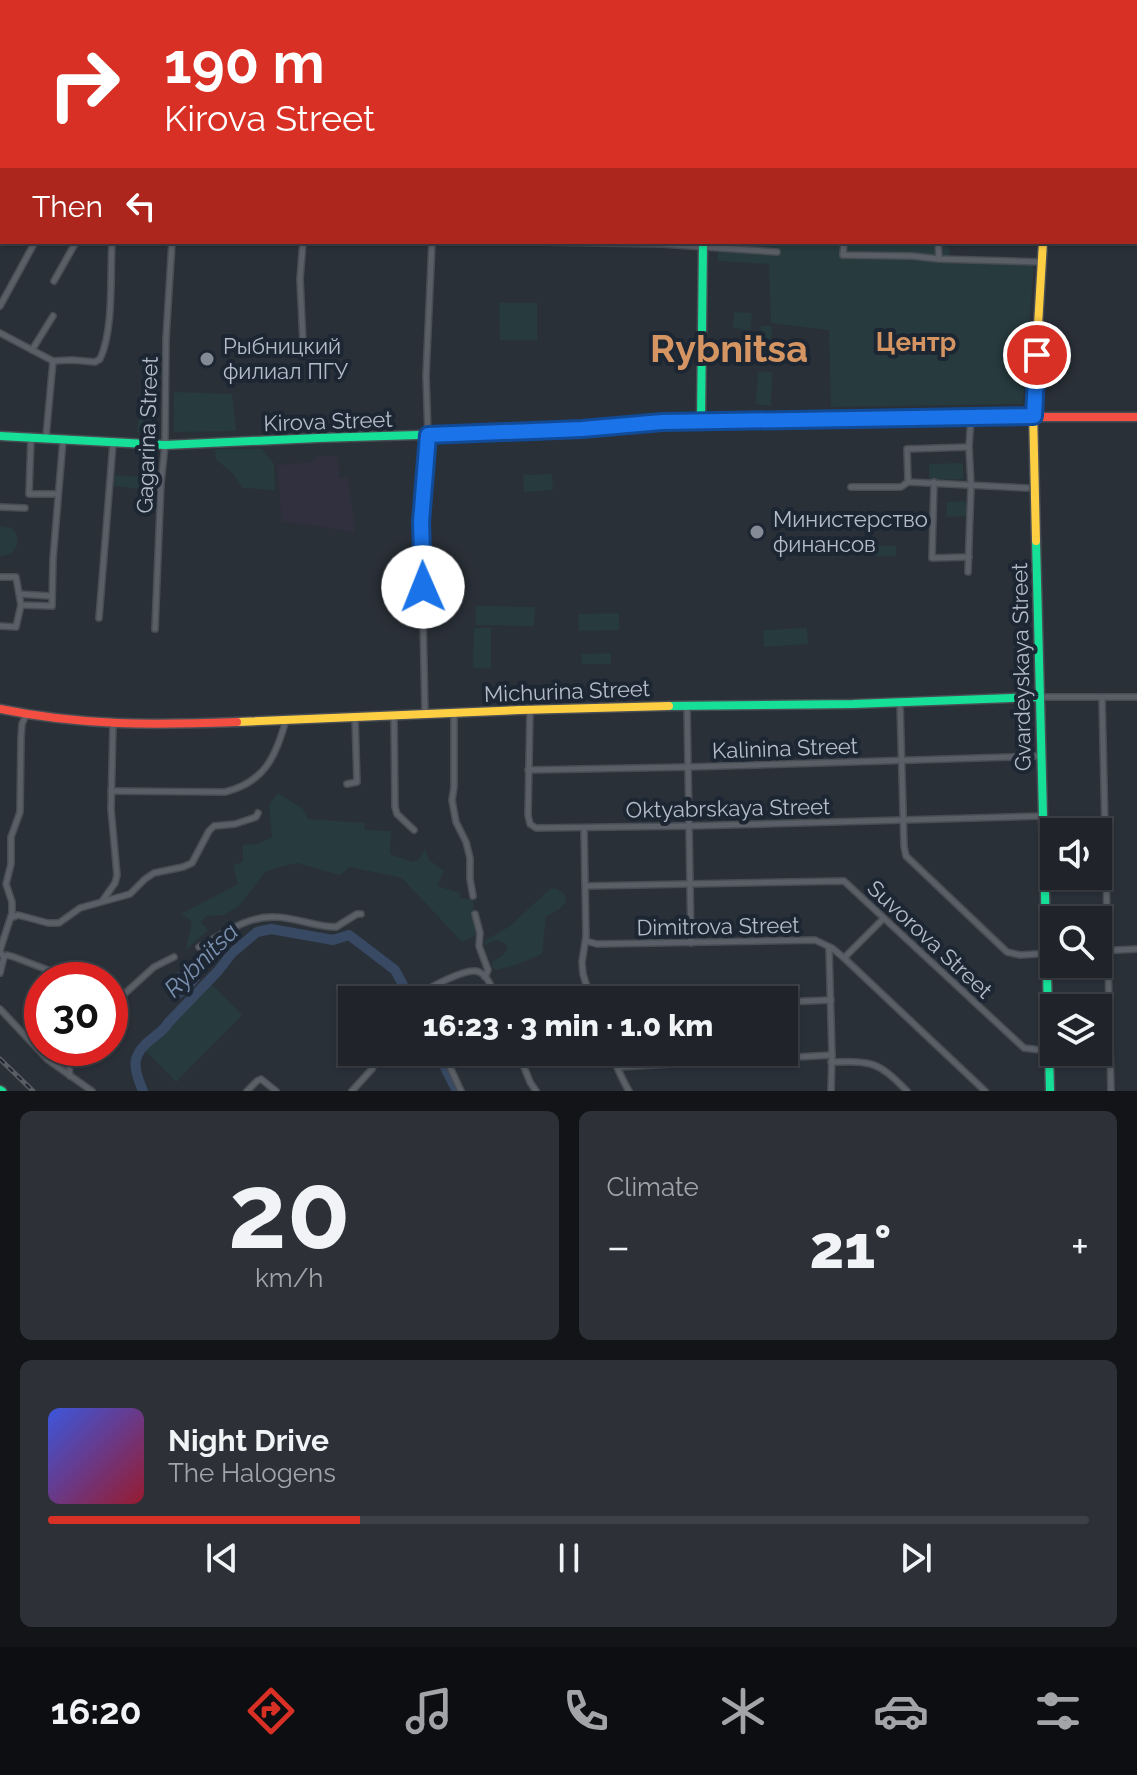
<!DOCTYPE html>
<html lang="en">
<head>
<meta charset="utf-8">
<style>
  :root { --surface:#20242a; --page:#2d3036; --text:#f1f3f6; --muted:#a2a4a8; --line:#3d4147; --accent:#d93025 }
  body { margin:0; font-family:Raleway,sans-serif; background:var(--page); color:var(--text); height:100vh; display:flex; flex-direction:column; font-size:30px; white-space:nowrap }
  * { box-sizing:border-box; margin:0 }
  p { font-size:26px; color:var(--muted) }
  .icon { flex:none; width:44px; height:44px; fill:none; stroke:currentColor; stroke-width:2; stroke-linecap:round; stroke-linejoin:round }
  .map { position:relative; height:1091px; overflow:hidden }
  .panel { display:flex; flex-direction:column; gap:20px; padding:20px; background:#121417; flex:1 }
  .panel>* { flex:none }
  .guide { position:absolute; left:0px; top:0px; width:1138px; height:244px; box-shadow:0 2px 6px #0004,0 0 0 2px var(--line); background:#d93025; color:#fff; overflow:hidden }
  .buttons { position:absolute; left:1040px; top:818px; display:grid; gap:16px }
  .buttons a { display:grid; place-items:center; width:72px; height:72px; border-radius:0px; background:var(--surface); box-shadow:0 2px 6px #0004,0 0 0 2px var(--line); font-size:40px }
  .speed { position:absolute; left:24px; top:962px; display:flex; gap:16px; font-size:40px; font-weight:700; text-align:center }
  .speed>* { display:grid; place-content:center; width:104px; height:104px; border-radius:50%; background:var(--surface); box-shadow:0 2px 6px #0004,0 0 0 2px var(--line); line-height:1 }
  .speed .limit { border:12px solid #d22; background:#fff; color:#111 }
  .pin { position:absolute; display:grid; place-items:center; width:68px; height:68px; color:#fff; margin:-34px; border:4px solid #fff; border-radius:50%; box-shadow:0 2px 8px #0007 }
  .me { position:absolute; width:88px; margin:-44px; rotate:359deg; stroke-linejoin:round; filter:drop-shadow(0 0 6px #0008) }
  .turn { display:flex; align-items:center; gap:28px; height:168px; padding:0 32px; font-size:36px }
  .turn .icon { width:104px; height:104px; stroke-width:2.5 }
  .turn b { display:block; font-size:56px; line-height:68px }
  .then { display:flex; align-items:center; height:76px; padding:0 32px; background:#0003; gap:16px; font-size:30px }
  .big { font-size:60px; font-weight:800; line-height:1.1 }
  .panel .card { flex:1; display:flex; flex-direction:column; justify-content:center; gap:12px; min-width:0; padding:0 28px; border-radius:12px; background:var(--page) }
  .panel .dial { align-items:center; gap:0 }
  .dial b { font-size:104px; line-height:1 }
  .song { display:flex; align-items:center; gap:24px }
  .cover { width:96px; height:96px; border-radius:12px; background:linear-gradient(135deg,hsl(230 70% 55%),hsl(350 70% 35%)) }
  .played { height:8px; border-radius:4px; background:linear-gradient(90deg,var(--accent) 30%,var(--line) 30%) }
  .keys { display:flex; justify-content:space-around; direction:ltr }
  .heat { display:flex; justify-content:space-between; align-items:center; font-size:44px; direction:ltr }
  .panel .tiles { flex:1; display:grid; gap:20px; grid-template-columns:1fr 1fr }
  .card:last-child { grid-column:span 2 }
  .trip { position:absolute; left:338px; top:986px; width:460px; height:80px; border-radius:0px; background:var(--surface); box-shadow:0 2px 6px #0004,0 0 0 2px var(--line); font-weight:800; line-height:80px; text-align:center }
  .tab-bar { display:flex; height:128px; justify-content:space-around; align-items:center; background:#0d0e11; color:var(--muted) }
  .tab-bar .icon { width:56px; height:56px }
  .tab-bar .active { color:var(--accent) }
  .tab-bar b { font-size:36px; color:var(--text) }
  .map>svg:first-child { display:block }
  .medical { fill:#31303e }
  .green { fill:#273a3e }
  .water { fill:#384963 }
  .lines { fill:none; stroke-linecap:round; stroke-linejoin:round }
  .river { stroke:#384963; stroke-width:10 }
  .street-casing { stroke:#484c53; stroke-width:8 }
  .fast-casing { stroke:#484c53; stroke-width:11 }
  .slow-casing { stroke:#484c53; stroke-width:11 }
  .jam-casing { stroke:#484c53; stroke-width:11 }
  .street { stroke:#5a5e66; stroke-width:5 }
  .fast { stroke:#16e098; stroke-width:8 }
  .slow { stroke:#ffcf43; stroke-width:8 }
  .jam { stroke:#f24e42; stroke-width:8 }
  .rail-casing { stroke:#595d64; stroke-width:5 }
  .rail { stroke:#1d2633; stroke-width:2; stroke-dasharray:6; stroke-linecap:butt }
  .route-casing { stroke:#114b97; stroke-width:20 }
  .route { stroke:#1a73e8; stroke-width:14 }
  .poi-dot { fill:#848b96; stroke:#1d2633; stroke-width:3 }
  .labels { text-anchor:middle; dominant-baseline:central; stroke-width:8; stroke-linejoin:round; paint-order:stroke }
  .poi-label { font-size:22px; fill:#b4bcc9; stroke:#1d2633; text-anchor:start }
  .street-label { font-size:22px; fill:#b4bcc9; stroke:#1d2633 }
  .water-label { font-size:24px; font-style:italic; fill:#7c92b1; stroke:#1d2633 }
  .quarter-label { font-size:26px; font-weight:bold; fill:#d59563; stroke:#1d2633 }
  .town-label { font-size:38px; font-weight:bold; fill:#d59563; stroke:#1d2633 }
</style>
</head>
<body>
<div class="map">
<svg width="1137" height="1091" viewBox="0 0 1137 1091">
  <rect width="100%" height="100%" fill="#2a3038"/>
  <polygon class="medical" points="317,456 337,456 340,478 348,478 355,532 282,521 277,465 312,462"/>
  <g class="green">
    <polygon points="718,242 876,242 949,247 949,258 1034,265 1023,404 831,407 829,330 771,323 769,264 718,261"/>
    <polygon points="499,303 537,303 537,340 500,340"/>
    <polygon points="734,312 752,313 750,330 733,328"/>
    <polygon points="761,326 772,326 770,359 758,358"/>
    <polygon points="758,372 772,372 771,406 756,404"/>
    <polygon points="146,373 159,374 157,434 137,432"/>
    <polygon points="174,392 232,394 236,431 174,432"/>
    <polygon points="215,449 262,449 274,464 275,490 243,488 234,475 216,459"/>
    <polygon points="963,463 963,479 929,480 929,464"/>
    <polygon points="552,474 553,490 524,492 523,475"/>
    <polygon points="115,475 141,477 140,489 114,486"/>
    <polygon points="966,501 966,516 947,517 947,502"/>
    <path d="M0,526L12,528C23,542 16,555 0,556Z"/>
    <rect x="853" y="546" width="43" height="10"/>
    <polygon points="476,606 535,607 534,626 476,625"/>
    <polygon points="619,613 619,630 579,631 578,614"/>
    <polygon points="474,628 491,628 491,668 473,668"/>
    <polygon points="807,628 808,644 764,647 763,630"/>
    <polygon points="611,653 611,664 582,664 581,654"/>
    <polygon points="278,793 303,809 308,819 364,823 365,830 391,831 390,854 412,862 419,860 425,849 429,860 444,871 437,886 460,893 460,898 473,900 474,920 478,934 462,942 402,878 350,867 340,875 297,863 283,866 265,872 239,906 224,915 206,916 201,922 208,930 186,950 192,921 181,914 238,884 233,865 243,862 243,845 258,844 272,837 269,805"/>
    <path d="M555,888C578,898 560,911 546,916L542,954L516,965L495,970L492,966V962L503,955L508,949L505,943L496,940L484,945L486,940L510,926L550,889Z"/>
    <polygon points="211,984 242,1015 176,1082 145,1050"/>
    <polygon points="676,1052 735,1052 736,1056 676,1057"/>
  </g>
  <path class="water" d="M202,964L205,967C204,980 188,993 178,1000L173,998C164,975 184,966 202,964Z"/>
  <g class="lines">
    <g class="river">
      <polyline points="437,1052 457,1091"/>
      <path d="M143,1091C132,1066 131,1054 154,1037C160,1032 164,1030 168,1023L218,971L232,953L257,932L271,929L333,940L349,935L395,970L411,1000"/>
    </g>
    <defs>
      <g id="street">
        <polyline points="11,0 11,2"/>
        <polyline points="845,0 848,2"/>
        <polyline points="199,2 199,0"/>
        <polyline points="261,2 261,0"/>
        <polyline points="321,2 321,0"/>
        <polyline points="384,2 384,0"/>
        <polyline points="451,2 451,0"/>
        <polyline points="517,2 517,0"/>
        <polyline points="576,2 576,0"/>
        <polyline points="640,2 640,0"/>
        <polyline points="951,2 951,0"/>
        <polyline points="0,60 2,60"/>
        <polyline points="0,181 2,181"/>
        <polyline points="542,242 661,244 777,252"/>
        <polyline points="844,242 843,255 912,256 939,259 1042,262"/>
        <polyline points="938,242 939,259"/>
        <polyline points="54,281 76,242"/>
        <polyline points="0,306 35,242"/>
        <path d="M0,333L53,361L72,360L95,362L100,359C114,330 110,275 112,242"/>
        <polyline points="251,346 303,343 300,279 303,242"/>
        <polyline points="32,350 53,316"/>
        <polyline points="46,437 53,361"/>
        <polyline points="31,438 29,494 57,494"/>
        <polyline points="908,482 1027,488"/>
        <polyline points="934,482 932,558 969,557"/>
        <polyline points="851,487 901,487 908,482 907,449 969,447"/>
        <polyline points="0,507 25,508"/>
        <polyline points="968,572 971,485 969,447 971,417"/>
        <polyline points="0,577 16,577 21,605 52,606 53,559 63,440"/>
        <polyline points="19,594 51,596"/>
        <polyline points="99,618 113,443"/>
        <polyline points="0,626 16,627 21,605"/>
        <polyline points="155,629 161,483 165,445 166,338 172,242"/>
        <polyline points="1041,697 1137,697"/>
        <polyline points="1102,698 1111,1091"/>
        <polyline points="900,703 904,846 906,856 1007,952 1020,955 1054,953"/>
        <polyline points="687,706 691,943"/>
        <polyline points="530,710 528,815 530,824 536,828 689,826 1043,816"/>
        <polyline points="454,713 454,787 452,800 456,822 466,842 470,858 470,879 473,896"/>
        <polyline points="425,714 421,522 428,435 426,376 432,242"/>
        <polyline points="394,716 395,807 397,814 414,830"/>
        <polyline points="528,770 688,767 1042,756"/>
        <polyline points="347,784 357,782 355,717"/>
        <path d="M111,791L225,792C265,782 276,756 286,720"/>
        <polyline points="584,828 586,936 582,962 583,974 591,1000"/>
        <polyline points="586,886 844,881 1024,1048 1049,1051"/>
        <polyline points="103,900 115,883 117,875 111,809 113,725"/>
        <polyline points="475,914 480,933 479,946 488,970 485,977"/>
        <polyline points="11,918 18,915 48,923 59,923 80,908 130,894 145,879 154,873 183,867 192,863 209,831 214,826 235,824 256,817 258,813"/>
        <polyline points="586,941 597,944 815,940 832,948 844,958 985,1091"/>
        <path d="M199,947C222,935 246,916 274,917C295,917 315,927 336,927L357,914H361"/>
        <polyline points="829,947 832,1055 831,1091"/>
        <polyline points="1098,951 1137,949"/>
        <polyline points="4,957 7,955 14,957 74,980"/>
        <polyline points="844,958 884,918"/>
        <polyline points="0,973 4,957 0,952 1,947 12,913 12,902 6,884 11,864 11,837 20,812 21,738 22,724 26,715"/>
        <polyline points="422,993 426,1000"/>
        <path d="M413,1000C422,991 467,966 479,972C489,976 493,991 496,1000"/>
        <polyline points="784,1002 831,1000"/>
        <polyline points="110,1007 154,967 174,957"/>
        <polyline points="0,1009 48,1060 92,1091"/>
        <polyline points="67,1048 70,1076"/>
        <polyline points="443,1052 461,1091"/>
        <polyline points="518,1052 530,1082 536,1091"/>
        <path d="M609,1052C617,1065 621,1078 629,1091"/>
        <path d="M831,1062C873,1061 877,1061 907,1091"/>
        <polyline points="619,1067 832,1055"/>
        <polyline points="247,1091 257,1081 261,1079 276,1091"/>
        <polyline points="352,1091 372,1069 380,1052"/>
      </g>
      <g id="fast">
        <polyline points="1059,0 1059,2"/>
        <polyline points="121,2 122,0"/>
        <polyline points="721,2 722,0"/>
        <polyline points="0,190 2,187"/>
        <polyline points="701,422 703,242"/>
        <polyline points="0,436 165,445 318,438 522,432 662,422 772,422 804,419 1008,417"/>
        <polyline points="1036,541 1050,1091"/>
        <polyline points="669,706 853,704 1040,697"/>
        <polyline points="0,1090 2,1091"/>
      </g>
      <g id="slow">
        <polyline points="1036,541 1033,409 1043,242"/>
        <polyline points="237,722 520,710 669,706"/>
      </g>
      <g id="jam">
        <polyline points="1008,417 1137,417"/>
        <path d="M0,709C82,726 154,725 237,722"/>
      </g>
    </defs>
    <use href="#street" class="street-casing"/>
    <use href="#fast" class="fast-casing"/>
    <use href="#slow" class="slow-casing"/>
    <use href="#jam" class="jam-casing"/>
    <use href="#street" class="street"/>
    <use href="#fast" class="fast"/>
    <use href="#slow" class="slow"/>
    <use href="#jam" class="jam"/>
    <defs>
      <polyline id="rail" points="0,1059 33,1091"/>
    </defs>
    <use href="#rail" class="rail-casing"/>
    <use href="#rail" class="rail"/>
  </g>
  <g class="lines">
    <defs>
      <polyline id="route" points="423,587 421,522 428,435 582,429 662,422 1034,416 1037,355"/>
    </defs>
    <use href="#route" class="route-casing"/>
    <use href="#route" class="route"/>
  </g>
  <g class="poi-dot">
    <circle cx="207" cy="359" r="8"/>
    <circle cx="757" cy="532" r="8"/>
  </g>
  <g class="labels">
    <g class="poi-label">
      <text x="223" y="346">Рыбницкий<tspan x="223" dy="25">филиал ПГУ</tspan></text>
      <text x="773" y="519">Министерство<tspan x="773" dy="25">финансов</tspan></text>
    </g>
    <g class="street-label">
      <text transform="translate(328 421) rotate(-2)">Kirova Street</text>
      <text transform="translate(147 435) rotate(-88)">Gagarina Street</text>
      <text transform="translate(1021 667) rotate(-91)">Gvardeyskaya Street</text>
      <text transform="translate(567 691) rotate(-2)">Michurina Street</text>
      <text transform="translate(785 748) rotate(-2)">Kalinina Street</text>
      <text transform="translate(728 808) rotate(-1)">Oktyabrskaya Street</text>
      <text transform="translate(718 926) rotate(-1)">Dimitrova Street</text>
      <text transform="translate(930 939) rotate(43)">Suvorova Street</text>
    </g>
    <g class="water-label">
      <text transform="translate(201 960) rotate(-45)">Rybnitsa</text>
    </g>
    <g class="quarter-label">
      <text x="916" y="342">Центр</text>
    </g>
    <g class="town-label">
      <text x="729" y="348">Rybnitsa</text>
    </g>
  </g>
</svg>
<div class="buttons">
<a><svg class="icon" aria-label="sound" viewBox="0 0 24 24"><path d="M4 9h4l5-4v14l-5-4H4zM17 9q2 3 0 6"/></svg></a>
<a><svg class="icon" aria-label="search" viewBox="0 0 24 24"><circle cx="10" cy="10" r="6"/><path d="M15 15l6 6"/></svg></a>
<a><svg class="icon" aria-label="layers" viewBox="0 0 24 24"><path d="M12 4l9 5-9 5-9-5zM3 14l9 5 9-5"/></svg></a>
</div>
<div class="speed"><div class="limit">30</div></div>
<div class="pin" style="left:1037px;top:355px;background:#d93025"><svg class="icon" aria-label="arrive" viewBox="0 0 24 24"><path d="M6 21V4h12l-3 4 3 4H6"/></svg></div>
<svg class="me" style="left:423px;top:587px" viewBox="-20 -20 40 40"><circle r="19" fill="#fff"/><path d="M0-13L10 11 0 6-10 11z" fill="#1a73e8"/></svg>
<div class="trip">16:23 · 3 min · 1.0 km</div>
<div class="guide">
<div class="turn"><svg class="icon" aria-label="right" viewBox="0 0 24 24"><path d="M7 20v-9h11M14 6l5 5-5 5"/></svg><div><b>190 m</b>Kirova Street</div></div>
<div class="then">Then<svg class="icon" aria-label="left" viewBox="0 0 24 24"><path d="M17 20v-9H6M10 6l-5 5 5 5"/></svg></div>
</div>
</div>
<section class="panel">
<div class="tiles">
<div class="card dial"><b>20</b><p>km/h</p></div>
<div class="card"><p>Climate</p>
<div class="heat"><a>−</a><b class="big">21°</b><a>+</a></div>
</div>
<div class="card">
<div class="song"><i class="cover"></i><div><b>Night Drive</b><p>The Halogens</p></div></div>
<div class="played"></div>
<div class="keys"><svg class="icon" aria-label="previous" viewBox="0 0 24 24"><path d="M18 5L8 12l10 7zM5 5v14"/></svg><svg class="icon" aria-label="pause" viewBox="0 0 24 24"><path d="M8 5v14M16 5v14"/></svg><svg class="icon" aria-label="next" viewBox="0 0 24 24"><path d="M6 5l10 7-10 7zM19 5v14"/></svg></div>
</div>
</div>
</section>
<nav class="tab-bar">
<b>16:20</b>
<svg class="icon active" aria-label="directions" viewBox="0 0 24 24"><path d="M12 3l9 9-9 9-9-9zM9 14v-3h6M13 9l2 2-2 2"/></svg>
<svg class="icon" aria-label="music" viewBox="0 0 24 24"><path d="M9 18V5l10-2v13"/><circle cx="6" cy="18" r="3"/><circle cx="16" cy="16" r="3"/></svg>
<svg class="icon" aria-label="phone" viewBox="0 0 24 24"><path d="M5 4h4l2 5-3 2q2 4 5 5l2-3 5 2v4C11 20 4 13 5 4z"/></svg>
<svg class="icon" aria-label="climate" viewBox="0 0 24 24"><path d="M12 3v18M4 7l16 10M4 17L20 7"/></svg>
<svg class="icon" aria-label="car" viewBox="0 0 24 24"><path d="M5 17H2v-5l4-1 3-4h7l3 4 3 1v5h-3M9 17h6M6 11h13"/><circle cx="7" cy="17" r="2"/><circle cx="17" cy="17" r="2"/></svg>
<svg class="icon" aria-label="filters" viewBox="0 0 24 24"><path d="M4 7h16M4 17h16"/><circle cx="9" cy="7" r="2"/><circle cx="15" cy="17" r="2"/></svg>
</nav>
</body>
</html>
